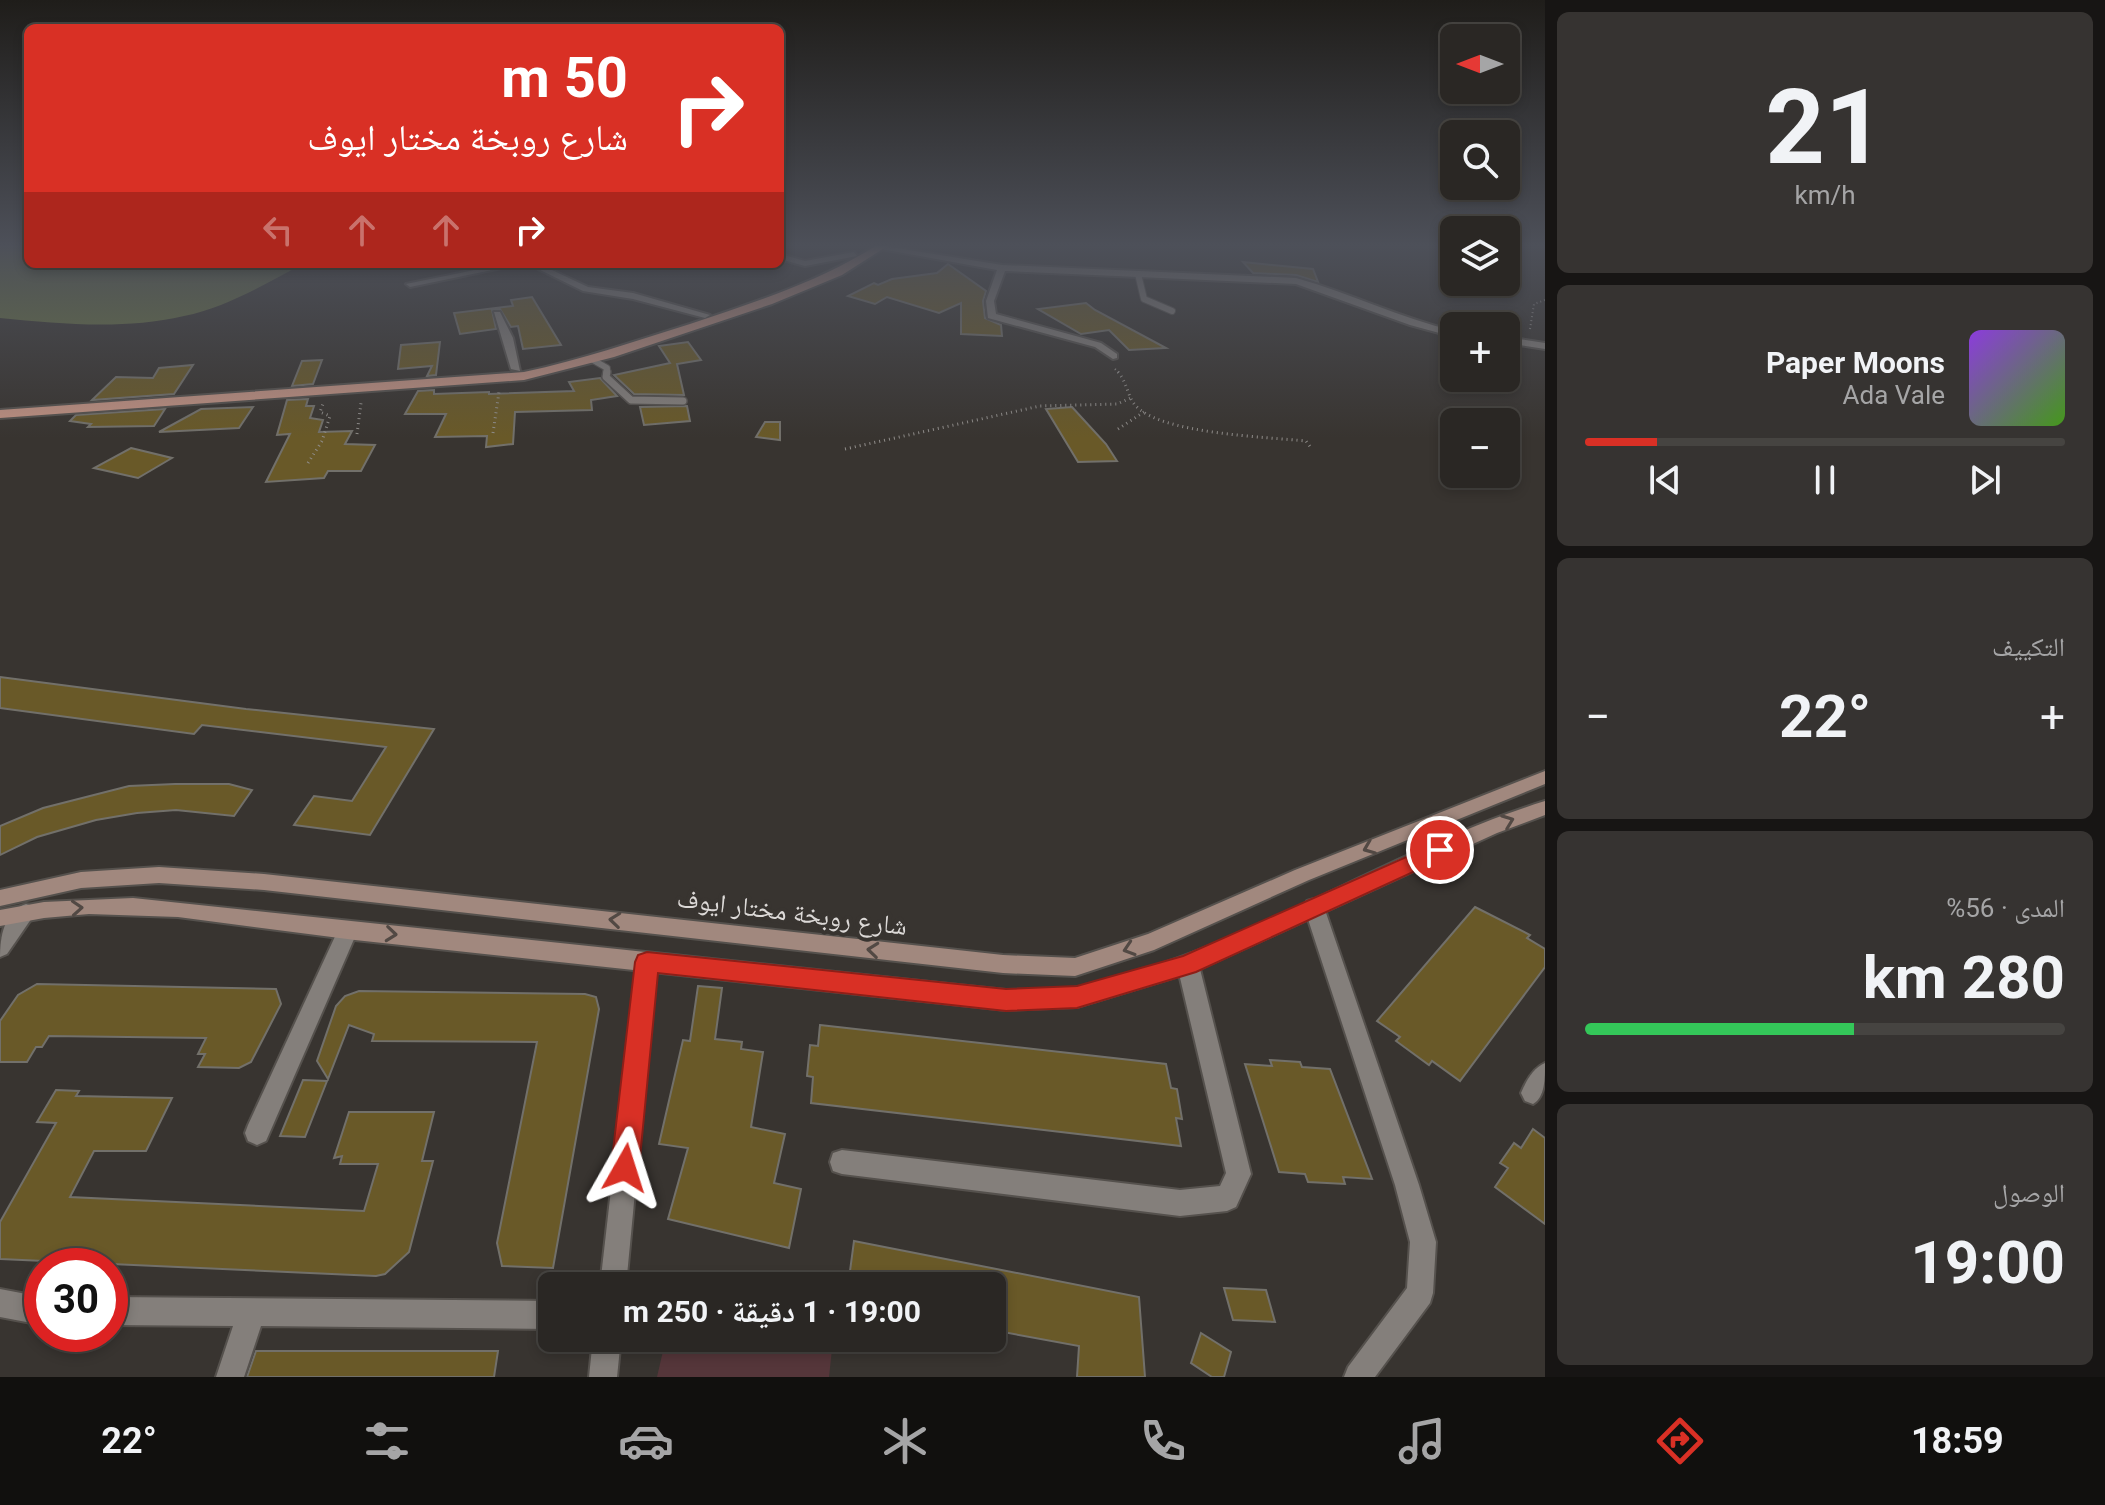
<!DOCTYPE html>
<html lang="ar">
<head>
<meta charset="utf-8">
<style>
  :root { --surface:#2a2724; --page:#363331; --text:#f1f3f6; --muted:#a5a5a6; --line:#464441; --accent:#d93025 }
  body { margin:0; font-family:Roboto,"Noto Naskh Arabic",sans-serif; background:var(--page); color:var(--text); direction:rtl; height:100vh; display:flex; flex-direction:column; font-size:30px; white-space:nowrap }
  * { box-sizing:border-box; margin:0 }
  p { font-size:26px; color:var(--muted) }
  .icon { flex:none; width:44px; height:44px; fill:none; stroke:currentColor; stroke-width:2; stroke-linecap:round; stroke-linejoin:round }
  .map { position:relative; flex:1; overflow:hidden; direction:ltr }
  .panel { display:flex; flex-direction:column; gap:12px; padding:12px; background:#171514; width:560px }
  .panel>* { flex:none }
  .banner { position:absolute; left:24px; top:24px; width:760px; height:244px; border-radius:12px; box-shadow:0 4px 12px #0003,0 0 0 2px var(--line); direction:rtl; background:#d93025; color:#fff; overflow:hidden }
  .needle { width:52px; rotate:270deg }
  .buttons { position:absolute; left:1440px; top:24px; display:grid; gap:16px }
  .buttons a { display:grid; place-items:center; width:80px; height:80px; border-radius:12px; background:var(--surface); box-shadow:0 4px 12px #0003,0 0 0 2px var(--line); font-size:40px }
  .speed { position:absolute; left:24px; top:1248px; display:flex; gap:16px; font-size:40px; font-weight:700; text-align:center }
  .speed>* { display:grid; place-content:center; width:104px; height:104px; border-radius:50%; background:var(--surface); box-shadow:0 4px 12px #0003,0 0 0 2px var(--line); line-height:1 }
  .speed .limit { border:12px solid #d22; background:#fff; color:#111 }
  .pin { position:absolute; display:grid; place-items:center; width:68px; height:68px; color:#fff; margin:-34px; border:4px solid #fff; border-radius:50%; box-shadow:0 2px 8px #0007 }
  .me { position:absolute; width:88px; margin:-44px; rotate:6deg; stroke-linejoin:round; filter:drop-shadow(0 0 6px #0008) }
  .turn { display:flex; align-items:center; gap:28px; height:168px; padding:0 24px; font-size:36px }
  .turn .icon { width:104px; height:104px; stroke-width:2.5 }
  .turn b { display:block; font-size:56px; line-height:68px }
  .lanes { display:flex; align-items:center; height:76px; padding:0 24px; background:#0003; justify-content:center; gap:40px; direction:ltr }
  .lanes .off { opacity:.35 }
  .big { font-size:60px; font-weight:700; line-height:1.1 }
  .panel .card { flex:1; display:flex; flex-direction:column; justify-content:center; gap:12px; min-width:0; padding:0 28px; border-radius:12px; background:var(--page) }
  .panel .dial { align-items:center; gap:0 }
  .dial b { font-size:104px; line-height:1 }
  .song { display:flex; align-items:center; gap:24px }
  .cover { width:96px; height:96px; border-radius:12px; background:linear-gradient(135deg,hsl(270 70% 55%),hsl(100 70% 35%)) }
  .played { height:8px; border-radius:4px; background:linear-gradient(90deg,var(--accent) 15%,var(--line) 15%) }
  .keys { display:flex; justify-content:space-around; direction:ltr }
  .heat { display:flex; justify-content:space-between; align-items:center; font-size:44px; direction:ltr }
  .charge { height:12px; border-radius:6px; background:linear-gradient(90deg,#34c759 56%,var(--line) 0) }
  .trip { position:absolute; left:538px; top:1272px; width:468px; height:80px; border-radius:12px; background:var(--surface); box-shadow:0 4px 12px #0003,0 0 0 2px var(--line); font-weight:700; line-height:80px; text-align:center; direction:rtl }
  .dock { display:flex; height:128px; justify-content:space-around; align-items:center; background:#11100e; color:var(--muted) }
  .dock .icon { width:56px; height:56px }
  .dock .selected { color:var(--accent) }
  .dock b { font-size:36px; color:var(--text) }
  main { display:flex; flex:1; min-height:0 }
  .map>svg:first-child { display:block }
  .green { fill:#55363a }
  .water { fill:#6b7544 }
  .building { fill:#695928; stroke:#72706a; stroke-width:2 }
  .lines { fill:none; stroke-linecap:round; stroke-linejoin:round }
  .lane-far1-casing { stroke:#55514d; stroke-width:8 }
  .lane-casing { stroke:#55514d; stroke-width:10 }
  .street-casing { stroke:#55514d; stroke-width:4 }
  .secondary-casing { stroke:#55514d; stroke-width:4 }
  .primary-casing { stroke:#55514d; stroke-width:4 }
  .path-far1 { stroke:#908d8a; stroke-width:2; stroke-dasharray:1 3; stroke-linecap:butt }
  .path { stroke:#908d8a; stroke-width:3; stroke-dasharray:1 4; stroke-linecap:butt }
  .lane-far1 { stroke:#847f7b; stroke-width:6 }
  .lane { stroke:#847f7b; stroke-width:7 }
  .street { fill:#847f7b; fill-rule:evenodd }
  .secondary { fill:#a1887e; fill-rule:evenodd }
  .primary { fill:#be9081; fill-rule:evenodd }
  .oneway { stroke:#524944 }
  .route { fill:#d93025; stroke:#8d1f18; stroke-width:2 }
  .labels { text-anchor:middle; dominant-baseline:central; stroke-width:8; stroke-linejoin:round; paint-order:stroke }
  .near-street-label { font-size:26px; fill:#dcd9d7; stroke:#383430 }
</style>
</head>
<body>
<main>
<section class="panel">
<div class="card dial"><b>21</b><p>km/h</p></div>
<div class="card">
<div class="song"><i class="cover"></i><div><b>Paper Moons</b><p>Ada Vale</p></div></div>
<div class="played"></div>
<div class="keys"><svg class="icon" aria-label="previous" viewBox="0 0 24 24"><path d="M18 5L8 12l10 7zM5 5v14"/></svg><svg class="icon" aria-label="pause" viewBox="0 0 24 24"><path d="M8 5v14M16 5v14"/></svg><svg class="icon" aria-label="next" viewBox="0 0 24 24"><path d="M6 5l10 7-10 7zM19 5v14"/></svg></div>
</div>
<div class="card"><p>التكييف</p>
<div class="heat"><a>−</a><b class="big">22°</b><a>+</a></div>
</div>
<div class="card"><p>المدى · 56%</p><b class="big">280 km</b><div class="charge"></div></div>
<div class="card"><p>الوصول</p><b class="big">19:00</b></div>
</section>
<div class="map">
<svg width="1545" height="1377" viewBox="0 0 1545 1377">
  <rect width="100%" height="100%" fill="#383430"/>
  <polygon class="green" points="666,1338 778,1338 832,1349 829,1377 657,1377"/>
  <path class="water" d="M0,245H28V264H303C265,284 227,307 184,316C123,330 62,324 0,318Z"/>
  <g class="building">
    <polygon points="1243,262 1313,269 1318,282 1296,275 1253,273"/>
    <polygon points="948,264 986,291 983,301 985,318 1001,325 1002,336 961,334 961,303 939,313 887,297 875,304 848,296 874,283 878,285 892,279 937,273"/>
    <polygon points="532,297 561,345 523,349 518,326 511,327 500,309 492,310 496,329 460,334 454,313 513,306 511,300"/>
    <polygon points="1086,303 1095,310 1166,348 1129,350 1109,330 1081,334 1038,309"/>
    <polygon points="440,342 436,375 427,376 432,366 398,369 401,345"/>
    <polygon points="688,342 701,360 677,364 684,395 634,394 614,375 670,363 659,346"/>
    <polygon points="322,360 313,384 292,386 302,361"/>
    <polygon points="193,365 174,394 92,400 116,377 153,378 159,368"/>
    <polygon points="600,378 617,396 591,400 592,410 515,412 513,444 486,447 487,436 435,437 446,414 405,414 418,391 434,390 434,394 489,392 489,394 574,391 569,382"/>
    <polygon points="308,399 306,406 314,406 310,418 323,420 319,432 352,431 345,444 375,445 361,471 328,471 324,478 266,482 290,434 277,435 287,400"/>
    <polygon points="687,406 690,421 644,425 640,407"/>
    <polygon points="253,407 239,428 159,432 201,409"/>
    <polygon points="1072,407 1106,444 1117,461 1078,462 1046,409"/>
    <polygon points="165,409 154,426 88,427 91,424 70,421 76,415"/>
    <polygon points="765,422 780,422 780,440 756,437"/>
    <polygon points="131,448 172,458 138,478 94,468"/>
    <polygon points="0,677 246,709 434,729 370,835 294,825 314,796 352,801 386,747 202,725 194,734 0,708"/>
    <polygon points="175,784 229,784 252,790 234,816 176,810 137,813 96,820 37,837 0,855 0,826 43,808 129,786"/>
    <polygon points="1475,907 1530,935 1527,938 1545,949 1545,967 1460,1081 1432,1061 1429,1065 1396,1041 1400,1037 1377,1021"/>
    <polygon points="37,984 276,989 281,1004 251,1062 239,1068 198,1067 205,1054 198,1054 206,1038 49,1036 42,1047 36,1047 27,1062 0,1062 0,1021 18,995"/>
    <polygon points="698,986 722,988 715,1039 742,1042 741,1049 763,1052 751,1127 785,1134 774,1183 801,1189 789,1248 668,1219 688,1148 659,1144 683,1040 690,1041"/>
    <polygon points="359,991 585,994 596,997 599,1009 553,1268 502,1266 497,1243 537,1042 372,1041 374,1034 349,1025 328,1079 317,1061 336,1006 345,996"/>
    <polygon points="820,1025 1166,1064 1171,1088 1177,1089 1182,1119 1176,1118 1181,1146 811,1103 813,1077 807,1076 810,1045 818,1046"/>
    <polygon points="1270,1060 1300,1062 1302,1067 1330,1069 1372,1179 1343,1177 1345,1184 1308,1182 1305,1174 1279,1172 1245,1064 1272,1066"/>
    <polygon points="303,1080 327,1081 305,1137 280,1136"/>
    <polygon points="56,1090 79,1091 76,1096 172,1098 146,1151 94,1151 70,1197 364,1211 378,1164 340,1164 342,1156 334,1158 349,1112 434,1112 422,1161 433,1161 409,1252 385,1274 376,1276 0,1259 0,1222 56,1123 37,1122"/>
    <polygon points="1533,1129 1545,1138 1545,1224 1495,1187 1508,1168 1500,1163 1514,1143 1521,1148"/>
    <polygon points="854,1241 1139,1297 1145,1377 1077,1377 1079,1346 992,1330 992,1286 848,1286"/>
    <polygon points="1224,1288 1266,1290 1275,1322 1233,1320"/>
    <polygon points="1201,1333 1231,1352 1224,1377 1212,1377 1191,1363"/>
    <polygon points="256,1351 498,1351 494,1377 247,1377"/>
  </g>
  <g class="lines">
    <defs>
      <g id="lane-far1">
        <polyline points="1138,274 1144,299 1172,311"/>
        <polyline points="593,360 607,368 606,374"/>
      </g>
      <polyline id="lane" points="607,372 606,377 631,400 683,401"/>
      <g id="street">
        <path d="M878,245L1002,265L1296,278C1350,293 1400,318 1454,331V337L1410,325L1296,284L1005,271L994,301L996,314L1101,343L1117,354V358L1113,359L1095,347L988,318L986,301L997,270L881,249Z"/>
        <polygon points="854,252 857,256 805,266 780,259 780,254 805,261"/>
        <polygon points="504,264 521,264 410,287 406,284"/>
        <polygon points="528,264 539,264 588,287 633,293 710,315 705,318 633,299 583,291"/>
        <polygon points="494,312 500,312 513,338 520,371 511,369"/>
        <polygon points="1506,337 1545,343 1545,349 1506,343"/>
        <polygon points="1314,899 1321,901 1324,907 1419,1185 1436,1242 1433,1293 1430,1303 1375,1377 1344,1377 1348,1367 1407,1288 1410,1242 1395,1185 1304,907 1307,901"/>
        <path d="M26,904L33,906L36,912L7,954L0,957C0,937 4,911 26,904Z"/>
        <polygon points="348,921 355,924 358,930 266,1141 257,1145 248,1141 245,1133 248,1125 338,930 341,924"/>
        <polygon points="647,953 654,956 657,962 626,1286 600,1286 637,962 640,956"/>
        <polygon points="1188,956 1195,959 1199,965 1251,1174 1236,1207 1227,1211 1180,1216 842,1174 833,1171 830,1162 833,1153 842,1150 1180,1190 1220,1186 1226,1173 1177,965 1181,959"/>
        <path d="M1545,1063C1545,1079 1545,1097 1533,1104L1525,1101L1521,1093C1526,1081 1533,1068 1545,1063Z"/>
        <polygon points="0,1289 42,1297 42,1325 0,1317"/>
        <polygon points="110,1297 552,1301 552,1329 261,1326 244,1377 216,1377 233,1326 110,1325"/>
        <polygon points="593,1338 621,1338 617,1377 589,1377"/>
      </g>
      <g id="secondary">
        <polygon points="1545,771 1545,784 1309,880 1154,950 1075,976 1003,973 264,890 159,883 81,888 0,906 0,890 81,872 159,867 264,874 1003,955 1075,958 1148,934 1295,870"/>
        <path d="M1545,801V815L1497,833L1195,971L1077,1007L1006,1010L355,940L178,917L89,914L44,918L0,926V910L44,902L133,898L1006,990C1030,989 1056,992 1079,987C1244,952 1385,851 1545,801Z"/>
      </g>
      <path id="primary" d="M877,245H889L842,275L772,304L614,357L524,380L0,418V410L524,372C581,360 635,341 690,324C755,302 819,282 877,245Z"/>
    </defs>
    <use href="#lane-far1" class="lane-far1-casing"/>
    <use href="#lane" class="lane-casing"/>
    <use href="#street" class="street-casing"/>
    <use href="#secondary" class="secondary-casing"/>
    <use href="#primary" class="primary-casing"/>
    <g class="path-far1">
      <polyline points="1530,329 1534,304 1545,300"/>
      <polyline points="1115,369 1120,374"/>
    </g>
    <g class="path">
      <path d="M1118,372C1127,382 1127,395 1135,405C1159,434 1268,437 1306,441L1312,449"/>
      <polyline points="1118,429 1144,412"/>
      <polyline points="493,433 499,392"/>
      <polyline points="357,434 361,403"/>
      <polyline points="845,449 1040,406 1117,404 1133,397"/>
      <polyline points="308,463 322,441 330,416 320,412 323,404"/>
    </g>
    <use href="#lane-far1" class="lane-far1"/>
    <use href="#lane" class="lane"/>
    <use href="#street" class="street"/>
    <use href="#secondary" class="secondary"/>
    <use href="#primary" class="primary"/>
  </g>
  <defs><path id="oneway-chevron" d="M-2-3.5L2.5 0L-2 3.5" fill="none" stroke-width="1.6" stroke-linecap="round" stroke-linejoin="round" transform="scale(2)"/></defs>
  <g class="oneway">
    <use href="#oneway-chevron" transform="translate(1508 821) rotate(-21)"/>
    <use href="#oneway-chevron" transform="translate(1369 848) rotate(158)"/>
    <use href="#oneway-chevron" transform="translate(77 908) rotate(-4)"/>
    <use href="#oneway-chevron" transform="translate(615 920) rotate(-174)"/>
    <use href="#oneway-chevron" transform="translate(391 934) rotate(6)"/>
    <use href="#oneway-chevron" transform="translate(1129 949) rotate(162)"/>
    <use href="#oneway-chevron" transform="translate(873 950) rotate(-174)"/>
  </g>
  <linearGradient id="sky" x2="0" y2="1"><stop stop-color="#1f1d1a"/><stop offset="0.56" stop-color="#4d5059"/><stop offset="1" stop-color="#4d5059" stop-opacity="0"/></linearGradient>
  <rect width="1545" height="438" fill="url(#sky)"/>
  <polygon class="route" points="1440,842 1448,844 1451,850 1448,856 1196,972 1077,1008 1006,1011 658,973 639,1168 635,1178 625,1182 615,1178 611,1168 635,962 638,955 647,952 1006,989 1077,986 1183,956"/>
  <g class="labels">
    <g class="near-street-label">
      <text transform="translate(792 912) rotate(7)">شارع روبخة مختار ايوف</text>
    </g>
  </g>
</svg>
<div class="buttons">
<a><svg class="needle" viewBox="-14 -14 28 28"><path d="M0-13l5 13h-10z" fill="#e53935"/><path d="M0 13l5-13h-10z" fill="#a5a5a6"/></svg></a>
<a><svg class="icon" aria-label="search" viewBox="0 0 24 24"><circle cx="10" cy="10" r="6"/><path d="M15 15l6 6"/></svg></a>
<a><svg class="icon" aria-label="layers" viewBox="0 0 24 24"><path d="M12 4l9 5-9 5-9-5zM3 14l9 5 9-5"/></svg></a>
<a>+</a>
<a>−</a>
</div>
<div class="speed"><div class="limit">30</div></div>
<div class="pin" style="left:1440px;top:850px;background:#d93025"><svg class="icon" aria-label="arrive" viewBox="0 0 24 24"><path d="M6 21V4h12l-3 4 3 4H6"/></svg></div>
<svg class="me" style="left:625px;top:1168px" viewBox="-20 -20 40 40"><path d="M0-17L14 15 0 8-14 15z" fill="#d93025" stroke="#fff" stroke-width="4"/></svg>
<div class="trip">19:00 · 1 دقيقة · 250 m</div>
<div class="banner">
<div class="turn"><svg class="icon" aria-label="right" viewBox="0 0 24 24"><path d="M7 20v-9h11M14 6l5 5-5 5"/></svg><div><b>50 m</b>شارع روبخة مختار ايوف</div></div>
<div class="lanes"><svg class="icon off" aria-label="left" viewBox="0 0 24 24"><path d="M17 20v-9H6M10 6l-5 5 5 5"/></svg><svg class="icon off" aria-label="ahead" viewBox="0 0 24 24"><path d="M12 20V5M6 11l6-6 6 6"/></svg><svg class="icon off" aria-label="ahead" viewBox="0 0 24 24"><path d="M12 20V5M6 11l6-6 6 6"/></svg><svg class="icon" aria-label="right" viewBox="0 0 24 24"><path d="M7 20v-9h11M14 6l5 5-5 5"/></svg></div>
</div>
</div>
</main>
<nav class="dock">
<b>18:59</b>
<svg class="icon selected" aria-label="directions" viewBox="0 0 24 24"><path d="M12 3l9 9-9 9-9-9zM9 14v-3h6M13 9l2 2-2 2"/></svg>
<svg class="icon" aria-label="music" viewBox="0 0 24 24"><path d="M9 18V5l10-2v13"/><circle cx="6" cy="18" r="3"/><circle cx="16" cy="16" r="3"/></svg>
<svg class="icon" aria-label="phone" viewBox="0 0 24 24"><path d="M5 4h4l2 5-3 2q2 4 5 5l2-3 5 2v4C11 20 4 13 5 4z"/></svg>
<svg class="icon" aria-label="climate" viewBox="0 0 24 24"><path d="M12 3v18M4 7l16 10M4 17L20 7"/></svg>
<svg class="icon" aria-label="car" viewBox="0 0 24 24"><path d="M5 17H2v-5l4-1 3-4h7l3 4 3 1v5h-3M9 17h6M6 11h13"/><circle cx="7" cy="17" r="2"/><circle cx="17" cy="17" r="2"/></svg>
<svg class="icon" aria-label="filters" viewBox="0 0 24 24"><path d="M4 7h16M4 17h16"/><circle cx="9" cy="7" r="2"/><circle cx="15" cy="17" r="2"/></svg>
<b>22°</b>
</nav>
</body>
</html>
